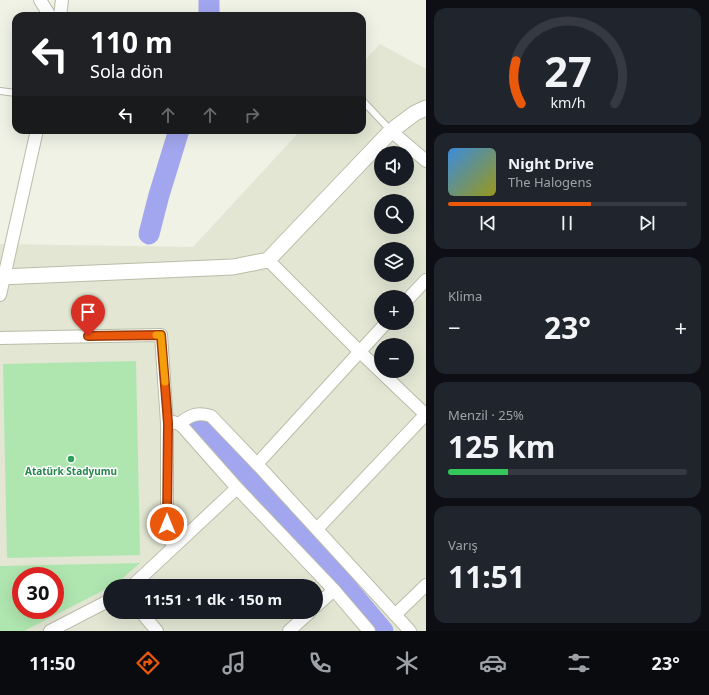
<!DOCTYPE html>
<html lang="tr">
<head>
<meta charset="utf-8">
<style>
  :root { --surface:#171b24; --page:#20242c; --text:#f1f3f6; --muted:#9ea1a6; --line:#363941; --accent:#ea580c }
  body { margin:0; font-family:"Noto Sans",sans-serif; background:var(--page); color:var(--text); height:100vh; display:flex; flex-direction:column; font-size:15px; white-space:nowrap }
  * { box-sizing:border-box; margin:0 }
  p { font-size:13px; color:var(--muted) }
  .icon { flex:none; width:22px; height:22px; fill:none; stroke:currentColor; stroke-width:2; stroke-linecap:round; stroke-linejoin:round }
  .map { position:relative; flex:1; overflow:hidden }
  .side { display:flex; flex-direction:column; gap:8px; padding:8px; background:#0d0f14; width:283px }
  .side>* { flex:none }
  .banner { position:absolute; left:12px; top:12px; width:354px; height:122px; border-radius:12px; box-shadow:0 4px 16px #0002; background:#202124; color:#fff; overflow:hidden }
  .tools { position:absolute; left:374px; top:146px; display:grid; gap:8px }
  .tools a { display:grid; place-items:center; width:40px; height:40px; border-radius:50%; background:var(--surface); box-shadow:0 4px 16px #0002; font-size:20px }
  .speed { position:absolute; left:12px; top:567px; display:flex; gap:8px; font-size:20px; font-weight:700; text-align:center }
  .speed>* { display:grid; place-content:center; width:52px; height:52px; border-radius:50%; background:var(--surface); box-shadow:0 4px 16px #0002; line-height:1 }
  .speed .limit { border:6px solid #d22; background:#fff; color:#111 }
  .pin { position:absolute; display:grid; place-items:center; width:34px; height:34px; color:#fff; margin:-41px -17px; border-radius:50% 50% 50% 0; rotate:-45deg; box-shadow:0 0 4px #0007 }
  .pin .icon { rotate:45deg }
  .me { position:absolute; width:44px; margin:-22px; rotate:0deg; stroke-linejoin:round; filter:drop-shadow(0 0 3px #0008) }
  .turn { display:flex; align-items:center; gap:14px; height:84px; padding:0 12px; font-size:18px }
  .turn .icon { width:52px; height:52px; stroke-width:2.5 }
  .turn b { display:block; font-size:28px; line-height:34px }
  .lanes { display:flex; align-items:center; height:38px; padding:0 12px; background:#0003; justify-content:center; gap:20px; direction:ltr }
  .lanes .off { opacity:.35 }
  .big { font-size:30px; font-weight:700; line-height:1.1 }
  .side .widget { flex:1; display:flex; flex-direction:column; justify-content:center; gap:6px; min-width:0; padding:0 14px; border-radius:12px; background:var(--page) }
  .side .dial { align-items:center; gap:0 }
  .dial svg { height:104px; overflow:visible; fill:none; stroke:var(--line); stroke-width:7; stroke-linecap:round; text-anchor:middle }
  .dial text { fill:var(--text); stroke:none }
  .song { display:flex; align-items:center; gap:12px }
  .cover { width:48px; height:48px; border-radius:6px; background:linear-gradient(135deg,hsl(210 70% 55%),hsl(60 70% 35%)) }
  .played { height:4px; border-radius:2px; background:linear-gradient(90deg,var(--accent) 60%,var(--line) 60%) }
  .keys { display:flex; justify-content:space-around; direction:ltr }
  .heat { display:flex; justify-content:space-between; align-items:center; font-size:22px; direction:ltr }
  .charge { height:6px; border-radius:3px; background:linear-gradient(90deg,#34c759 25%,var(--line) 0) }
  .trip { position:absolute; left:103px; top:579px; width:220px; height:40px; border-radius:20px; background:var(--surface); box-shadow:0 4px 16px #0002; font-weight:700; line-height:40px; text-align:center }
  .dock { display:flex; height:64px; justify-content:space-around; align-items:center; background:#090b0e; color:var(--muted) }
  .dock .icon { width:28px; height:28px }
  .dock .active { color:var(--accent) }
  .dock b { font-size:18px; color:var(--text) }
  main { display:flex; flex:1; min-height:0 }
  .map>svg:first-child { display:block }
  .residential { fill:#e2e6d3; fill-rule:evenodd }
  .green { fill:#afe6af; fill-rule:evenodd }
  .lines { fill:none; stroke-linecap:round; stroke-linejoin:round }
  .river { stroke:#a2a6ee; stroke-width:21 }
  .service-casing { stroke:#b9bda8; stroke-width:8 }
  .minor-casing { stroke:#b9bda8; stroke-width:14 }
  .tertiary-casing { stroke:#b9bda8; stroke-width:17 }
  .service { stroke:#fff; stroke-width:6 }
  .minor { stroke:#fff; stroke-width:12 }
  .tertiary { stroke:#fff; stroke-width:15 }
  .route-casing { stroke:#983908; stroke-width:10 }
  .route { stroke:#ea580c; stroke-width:7 }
  .slow { stroke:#f59e0b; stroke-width:7 }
  .leisure-dot { fill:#2e9e5b; stroke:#fff; stroke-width:1.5 }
  .labels { text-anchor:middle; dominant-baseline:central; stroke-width:3; stroke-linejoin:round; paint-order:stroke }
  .leisure-label { font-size:10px; font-weight:bold; fill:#27864d; stroke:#fff }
</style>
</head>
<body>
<main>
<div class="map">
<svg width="426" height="631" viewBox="0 0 426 631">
  <rect width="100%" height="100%" fill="#eff2e5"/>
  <path class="residential" d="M380,44L426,69V631H0V244L193,247L301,130H362V63ZM381,153H407V179H381ZM381,201H407V227H381ZM381,249H407V275H381ZM381,297H407V323H381ZM381,345H407V371H381ZM21,576H55V610H21ZM110,586H316V612H110Z"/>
  <g class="green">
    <polygon points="136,361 140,555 7,558 3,364"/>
    <path d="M140,563L116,584L24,631H0V566ZM21,576H55V610H21Z"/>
  </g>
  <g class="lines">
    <g class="river">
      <polyline points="209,0 209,16"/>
      <polyline points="149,234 159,195 179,130"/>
      <polyline points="198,424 332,570 383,631"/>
    </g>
    <defs>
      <g id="service">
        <polyline points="0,91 16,93"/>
        <polyline points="362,100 391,131"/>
      </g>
      <g id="minor">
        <polyline points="40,0 50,16"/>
        <polyline points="60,16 62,0"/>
        <polyline points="391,131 426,161"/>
        <polyline points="268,260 359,351 426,415"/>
        <polyline points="0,295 37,130"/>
        <polyline points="407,300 426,280"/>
        <polyline points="0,338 161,335 167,423 167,524 170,539 173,547"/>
        <polyline points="173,422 179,424 183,427 237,488 334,590 369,631"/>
        <path d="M179,424C190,415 197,412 211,416L257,464L410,631"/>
        <polyline points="257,464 386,323"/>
        <polyline points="317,529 426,414"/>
        <polyline points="132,586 237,488"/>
        <polyline points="316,606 334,590"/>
        <polyline points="141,612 157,631"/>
        <polyline points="395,615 426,585"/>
        <polyline points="50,631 110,600"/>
        <polyline points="289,631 310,612"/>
      </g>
      <polyline id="tertiary" points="0,277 233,267 268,260 391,131 415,113 426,108"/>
    </defs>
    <use href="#service" class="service-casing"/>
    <use href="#minor" class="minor-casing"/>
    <use href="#tertiary" class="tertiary-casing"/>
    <use href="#service" class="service"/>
    <use href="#minor" class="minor"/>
    <use href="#tertiary" class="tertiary"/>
  </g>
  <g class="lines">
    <defs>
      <polyline id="route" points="88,336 161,335 168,423 167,524"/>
    </defs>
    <use href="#route" class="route-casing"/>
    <use href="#route" class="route"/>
    <polyline class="slow" points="156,335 161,335 165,382"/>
  </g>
  <circle class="leisure-dot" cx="71" cy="459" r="4"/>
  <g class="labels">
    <g class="leisure-label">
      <text x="71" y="471">Atatürk Stadyumu</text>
    </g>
  </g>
</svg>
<div class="tools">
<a><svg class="icon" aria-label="sound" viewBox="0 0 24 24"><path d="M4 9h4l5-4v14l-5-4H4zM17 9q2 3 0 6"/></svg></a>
<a><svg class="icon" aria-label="search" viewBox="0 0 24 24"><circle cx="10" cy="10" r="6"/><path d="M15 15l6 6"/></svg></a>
<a><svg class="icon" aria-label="layers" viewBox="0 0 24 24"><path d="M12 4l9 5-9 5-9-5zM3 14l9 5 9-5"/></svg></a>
<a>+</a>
<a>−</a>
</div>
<div class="speed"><div class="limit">30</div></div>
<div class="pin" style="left:88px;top:336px;background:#d93025"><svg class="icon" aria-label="arrive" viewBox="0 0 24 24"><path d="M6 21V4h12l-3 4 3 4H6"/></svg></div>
<svg class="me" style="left:167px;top:524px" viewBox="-20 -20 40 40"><circle r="17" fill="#ea580c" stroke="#fff" stroke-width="3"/><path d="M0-11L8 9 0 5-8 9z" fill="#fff"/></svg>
<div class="trip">11:51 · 1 dk · 150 m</div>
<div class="banner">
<div class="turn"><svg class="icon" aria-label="left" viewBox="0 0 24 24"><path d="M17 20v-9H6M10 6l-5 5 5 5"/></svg><div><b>110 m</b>Sola dön</div></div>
<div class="lanes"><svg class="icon" aria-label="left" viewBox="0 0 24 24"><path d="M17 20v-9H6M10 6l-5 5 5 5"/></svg><svg class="icon off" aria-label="ahead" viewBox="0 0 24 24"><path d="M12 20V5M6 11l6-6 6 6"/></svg><svg class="icon off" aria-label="ahead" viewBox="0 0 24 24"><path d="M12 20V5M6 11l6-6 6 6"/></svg><svg class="icon off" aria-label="right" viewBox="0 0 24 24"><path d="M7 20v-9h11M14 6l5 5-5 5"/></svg></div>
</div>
</div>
<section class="side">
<div class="widget dial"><svg viewBox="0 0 100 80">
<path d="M14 69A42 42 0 1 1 86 69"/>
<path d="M14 69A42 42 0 0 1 10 36" stroke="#ea580c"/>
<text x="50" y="56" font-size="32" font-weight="700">27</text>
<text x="50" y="72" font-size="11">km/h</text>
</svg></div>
<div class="widget">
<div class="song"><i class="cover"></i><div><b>Night Drive</b><p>The Halogens</p></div></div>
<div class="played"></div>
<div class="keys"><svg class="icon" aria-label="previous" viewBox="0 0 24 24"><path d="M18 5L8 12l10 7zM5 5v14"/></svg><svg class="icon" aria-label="pause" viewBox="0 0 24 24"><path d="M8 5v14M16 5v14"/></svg><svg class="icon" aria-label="next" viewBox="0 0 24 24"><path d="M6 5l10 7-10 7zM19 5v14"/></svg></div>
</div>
<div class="widget"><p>Klima</p>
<div class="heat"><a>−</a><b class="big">23°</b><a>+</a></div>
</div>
<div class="widget"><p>Menzil · 25%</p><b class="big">125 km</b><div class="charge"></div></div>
<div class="widget"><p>Varış</p><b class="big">11:51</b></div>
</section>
</main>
<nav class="dock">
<b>11:50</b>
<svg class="icon active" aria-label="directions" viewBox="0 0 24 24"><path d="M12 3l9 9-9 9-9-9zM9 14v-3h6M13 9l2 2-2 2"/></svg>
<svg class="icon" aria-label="music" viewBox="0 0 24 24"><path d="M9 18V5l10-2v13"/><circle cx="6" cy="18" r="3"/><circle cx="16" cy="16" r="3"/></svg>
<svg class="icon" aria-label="phone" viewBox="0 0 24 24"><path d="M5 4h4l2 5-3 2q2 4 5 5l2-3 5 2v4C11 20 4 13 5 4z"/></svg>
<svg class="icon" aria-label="climate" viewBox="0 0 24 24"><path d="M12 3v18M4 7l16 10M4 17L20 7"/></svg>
<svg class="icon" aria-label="car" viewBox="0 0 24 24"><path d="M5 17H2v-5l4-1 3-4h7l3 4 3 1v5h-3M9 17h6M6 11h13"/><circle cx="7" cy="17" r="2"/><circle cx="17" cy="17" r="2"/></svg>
<svg class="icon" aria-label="filters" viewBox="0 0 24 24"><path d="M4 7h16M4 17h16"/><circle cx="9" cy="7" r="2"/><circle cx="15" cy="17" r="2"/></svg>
<b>23°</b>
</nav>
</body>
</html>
